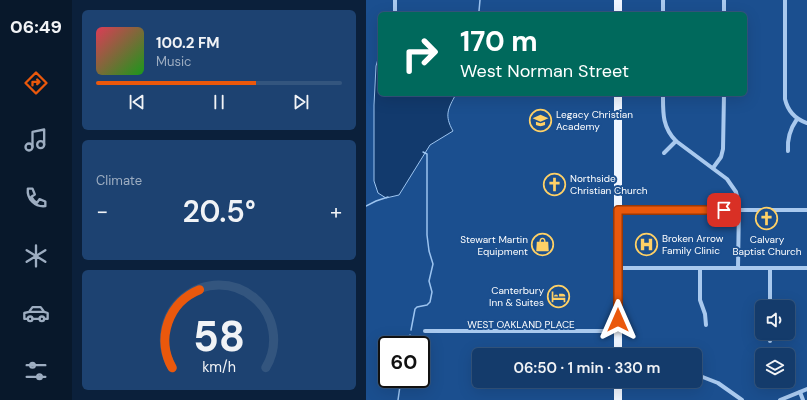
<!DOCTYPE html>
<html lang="en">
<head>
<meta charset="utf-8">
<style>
  :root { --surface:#143b6b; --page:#1d4271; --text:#f1f3f6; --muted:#9dadc1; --line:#33557e; --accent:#ea580c }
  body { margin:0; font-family:"DM Sans",sans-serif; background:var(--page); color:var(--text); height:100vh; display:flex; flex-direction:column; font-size:15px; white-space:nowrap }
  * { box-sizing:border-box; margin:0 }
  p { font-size:13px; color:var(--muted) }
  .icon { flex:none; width:22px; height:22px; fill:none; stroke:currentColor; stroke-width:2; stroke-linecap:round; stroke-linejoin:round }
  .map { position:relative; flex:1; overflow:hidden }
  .drawer { display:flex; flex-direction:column; gap:10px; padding:10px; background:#0b203b; width:294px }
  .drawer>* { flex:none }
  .guide { position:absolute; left:12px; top:12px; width:369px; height:84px; border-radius:6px; box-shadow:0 4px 16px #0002,0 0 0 1px var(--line); background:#00695c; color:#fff; overflow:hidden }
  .tools { position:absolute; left:389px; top:300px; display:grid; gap:8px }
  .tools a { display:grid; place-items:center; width:40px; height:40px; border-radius:6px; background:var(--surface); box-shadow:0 4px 16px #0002,0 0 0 1px var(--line); font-size:20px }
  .speed { position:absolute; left:12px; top:336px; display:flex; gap:8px; font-size:20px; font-weight:700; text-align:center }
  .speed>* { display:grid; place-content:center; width:52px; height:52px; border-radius:50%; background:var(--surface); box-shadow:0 4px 16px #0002,0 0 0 1px var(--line); line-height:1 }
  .speed .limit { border:2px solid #111; border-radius:6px; background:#fff; color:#111 }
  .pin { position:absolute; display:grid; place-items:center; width:34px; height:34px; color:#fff; margin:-17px; border-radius:8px; box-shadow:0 2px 6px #0006 }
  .me { position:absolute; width:44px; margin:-22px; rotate:0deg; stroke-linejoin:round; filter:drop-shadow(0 0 3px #0008) }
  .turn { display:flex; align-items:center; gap:14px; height:84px; padding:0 16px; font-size:18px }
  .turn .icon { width:52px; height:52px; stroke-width:2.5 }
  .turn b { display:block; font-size:28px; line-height:34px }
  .big { font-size:30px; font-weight:600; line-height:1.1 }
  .drawer .widget { flex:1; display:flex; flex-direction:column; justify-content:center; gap:6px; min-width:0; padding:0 14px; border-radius:6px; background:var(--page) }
  .drawer .dial { align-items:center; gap:0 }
  .dial svg { height:104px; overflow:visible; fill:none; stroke:var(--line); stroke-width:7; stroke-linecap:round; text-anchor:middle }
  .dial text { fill:var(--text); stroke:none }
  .song { display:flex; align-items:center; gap:12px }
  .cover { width:48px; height:48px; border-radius:6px; background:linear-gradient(135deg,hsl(350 70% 55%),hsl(120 70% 35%)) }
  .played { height:4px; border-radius:2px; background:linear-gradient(90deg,var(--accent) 65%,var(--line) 65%) }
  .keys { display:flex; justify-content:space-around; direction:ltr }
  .heat { display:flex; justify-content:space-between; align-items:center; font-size:22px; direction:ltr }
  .trip { position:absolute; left:106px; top:348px; width:230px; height:40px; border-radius:6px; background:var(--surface); box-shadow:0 4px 16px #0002,0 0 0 1px var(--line); font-weight:600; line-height:40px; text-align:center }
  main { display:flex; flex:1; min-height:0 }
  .tabs { display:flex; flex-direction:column; width:72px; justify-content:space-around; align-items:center; background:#08182b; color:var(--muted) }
  .tabs .icon { width:28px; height:28px }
  .tabs .current { color:var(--accent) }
  .tabs b { font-size:18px; color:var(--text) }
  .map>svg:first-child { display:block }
  .water { fill:#123a6d; stroke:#9cc4f0 }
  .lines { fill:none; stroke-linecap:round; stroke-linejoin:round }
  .stream { stroke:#9cc4f0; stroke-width:1.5 }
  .street { stroke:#a9c9ee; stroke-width:4 }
  .primary { stroke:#f0f6ff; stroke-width:8 }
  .route-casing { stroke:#983908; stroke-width:10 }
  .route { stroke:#ea580c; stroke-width:7 }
  .labels { text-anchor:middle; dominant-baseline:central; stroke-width:4; stroke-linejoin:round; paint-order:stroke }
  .poi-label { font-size:10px; fill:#fff; stroke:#1b4f8f; text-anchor:start }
  .street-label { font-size:10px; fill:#fff; stroke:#1b4f8f }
</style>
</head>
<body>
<main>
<nav class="tabs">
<b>06:49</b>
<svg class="icon current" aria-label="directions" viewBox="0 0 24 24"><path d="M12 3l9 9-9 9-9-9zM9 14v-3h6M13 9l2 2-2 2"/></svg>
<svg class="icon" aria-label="music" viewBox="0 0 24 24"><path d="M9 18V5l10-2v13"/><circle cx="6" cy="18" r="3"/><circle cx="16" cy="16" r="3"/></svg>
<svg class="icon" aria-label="phone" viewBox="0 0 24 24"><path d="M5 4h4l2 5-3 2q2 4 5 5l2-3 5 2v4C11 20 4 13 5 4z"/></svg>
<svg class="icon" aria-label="climate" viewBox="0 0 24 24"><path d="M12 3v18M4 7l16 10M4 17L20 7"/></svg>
<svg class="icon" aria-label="car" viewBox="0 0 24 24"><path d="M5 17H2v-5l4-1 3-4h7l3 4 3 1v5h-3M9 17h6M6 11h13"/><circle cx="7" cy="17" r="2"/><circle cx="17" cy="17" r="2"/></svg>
<svg class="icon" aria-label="filters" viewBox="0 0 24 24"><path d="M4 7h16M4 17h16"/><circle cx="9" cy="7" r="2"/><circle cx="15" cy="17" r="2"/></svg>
</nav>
<section class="drawer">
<div class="widget">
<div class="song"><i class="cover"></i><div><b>100.2 FM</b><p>Music</p></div></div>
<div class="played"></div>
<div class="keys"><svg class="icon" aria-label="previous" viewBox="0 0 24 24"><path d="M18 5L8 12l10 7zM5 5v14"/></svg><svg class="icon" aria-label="pause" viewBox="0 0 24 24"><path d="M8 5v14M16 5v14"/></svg><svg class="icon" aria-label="next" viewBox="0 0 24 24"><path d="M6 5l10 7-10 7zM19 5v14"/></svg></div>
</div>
<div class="widget"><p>Climate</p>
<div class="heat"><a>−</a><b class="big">20.5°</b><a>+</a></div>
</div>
<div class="widget dial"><svg viewBox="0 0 100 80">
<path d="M14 69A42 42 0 1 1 86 69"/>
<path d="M14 69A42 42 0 0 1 35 9" stroke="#ea580c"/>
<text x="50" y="56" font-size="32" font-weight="700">58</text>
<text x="50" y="72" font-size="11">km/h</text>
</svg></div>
</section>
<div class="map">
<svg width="441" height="400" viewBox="0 0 441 400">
  <rect width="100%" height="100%" fill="#1b4f8f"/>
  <path class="water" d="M14,52V94H90C82,109 78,115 87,131L64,145L33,195L20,198L12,193L8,181V105L10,66Z"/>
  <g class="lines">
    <g class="stream">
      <polyline points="112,14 113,11 114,0"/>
      <polyline points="0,206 10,201 22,197"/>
      <polyline points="45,330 49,309 51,307 61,305 64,302 66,292 63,281 67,264 63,251 61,235 61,154 57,152"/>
      <polyline points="44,335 44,345"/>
      <polyline points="32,400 35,379"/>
    </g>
    <g class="street">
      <path d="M419,0V99C422,112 429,119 441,123"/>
      <polyline points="29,14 29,0"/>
      <polyline points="297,14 297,0"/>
      <polyline points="358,14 358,0"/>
      <path d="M297,94C297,112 296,127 310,141L361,179L370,192L373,205L372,268"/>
      <path d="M422,151C421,139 424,129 431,119"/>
      <polyline points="298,153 310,141"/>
      <polyline points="347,168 355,157 357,149 358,94"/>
      <polyline points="252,210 441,210"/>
      <polyline points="252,268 441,268"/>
      <polyline points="334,268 334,300 339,314 340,325"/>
      <polyline points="404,307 404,268"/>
      <polyline points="59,331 252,331"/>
      <polyline points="404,341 404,333"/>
      <polyline points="329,374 352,383 376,400"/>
      <polyline points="434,392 437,400"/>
      <polyline points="414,400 441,389"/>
    </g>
    <g class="primary">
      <polyline points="252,14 252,0"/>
      <polyline points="252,355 252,94"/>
      <polyline points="252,381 252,400"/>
    </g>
  </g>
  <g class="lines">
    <defs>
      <polyline id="route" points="252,320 252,210 358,210"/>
    </defs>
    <use href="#route" class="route-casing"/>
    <use href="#route" class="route"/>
  </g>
  <defs>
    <symbol id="school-ring" viewBox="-11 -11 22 22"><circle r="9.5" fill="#1b4f8f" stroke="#ffd166" stroke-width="1.5"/><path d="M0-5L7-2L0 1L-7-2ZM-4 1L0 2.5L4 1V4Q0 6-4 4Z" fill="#ffd166"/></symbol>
    <symbol id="church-ring" viewBox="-11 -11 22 22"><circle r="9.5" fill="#1b4f8f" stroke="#ffd166" stroke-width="1.5"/><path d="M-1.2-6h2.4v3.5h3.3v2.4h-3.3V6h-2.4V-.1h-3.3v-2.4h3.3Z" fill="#ffd166"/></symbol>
    <symbol id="hospital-ring" viewBox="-11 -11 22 22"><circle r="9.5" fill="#1b4f8f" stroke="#ffd166" stroke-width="1.5"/><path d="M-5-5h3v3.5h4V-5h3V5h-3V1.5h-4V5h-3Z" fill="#ffd166"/></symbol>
    <symbol id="shop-ring" viewBox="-11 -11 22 22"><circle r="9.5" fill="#1b4f8f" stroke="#ffd166" stroke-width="1.5"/><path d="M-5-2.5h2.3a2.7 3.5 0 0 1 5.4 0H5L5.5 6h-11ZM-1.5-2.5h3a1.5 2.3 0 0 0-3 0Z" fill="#ffd166"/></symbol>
    <symbol id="hotel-ring" viewBox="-11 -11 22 22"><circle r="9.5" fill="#1b4f8f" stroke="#ffd166" stroke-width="1.5"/><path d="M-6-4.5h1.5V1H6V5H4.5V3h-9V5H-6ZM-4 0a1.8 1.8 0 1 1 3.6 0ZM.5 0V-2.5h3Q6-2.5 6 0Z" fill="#ffd166"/></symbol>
  </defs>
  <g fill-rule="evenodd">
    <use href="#school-ring" x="162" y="108" width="25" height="25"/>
    <use href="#church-ring" x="176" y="172" width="25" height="25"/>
    <use href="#church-ring" x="388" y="206" width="25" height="25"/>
    <use href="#hospital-ring" x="268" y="232" width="25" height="25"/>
    <use href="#shop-ring" x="164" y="232" width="25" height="25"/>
    <use href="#hotel-ring" x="180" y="284" width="25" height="25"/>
  </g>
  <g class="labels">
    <g class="poi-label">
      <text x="190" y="114">Legacy Christian<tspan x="190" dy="12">Academy</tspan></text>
      <text x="204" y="178">Northside<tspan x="204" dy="12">Christian Church</tspan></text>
      <text x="296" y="238">Broken Arrow<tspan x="296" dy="12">Family Clinic</tspan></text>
      <text x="162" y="239" text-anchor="end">Stewart Martin<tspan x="162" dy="12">Equipment</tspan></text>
      <text x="401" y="239" text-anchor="middle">Calvary<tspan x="401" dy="12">Baptist Church</tspan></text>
      <text x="178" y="290" text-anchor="end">Canterbury<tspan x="178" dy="12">Inn &amp; Suites</tspan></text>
    </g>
    <g class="street-label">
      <text x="155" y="324">WEST OAKLAND PLACE</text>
    </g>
  </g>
</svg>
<div class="tools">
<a><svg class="icon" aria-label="sound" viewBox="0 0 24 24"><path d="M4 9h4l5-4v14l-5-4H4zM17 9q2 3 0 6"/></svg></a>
<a><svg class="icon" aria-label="layers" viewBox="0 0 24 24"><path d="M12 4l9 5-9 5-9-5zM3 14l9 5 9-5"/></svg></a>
</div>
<div class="speed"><div class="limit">60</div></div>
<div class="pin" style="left:358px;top:210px;background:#d93025"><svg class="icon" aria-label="arrive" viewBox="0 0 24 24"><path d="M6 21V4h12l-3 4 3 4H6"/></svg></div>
<svg class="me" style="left:252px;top:320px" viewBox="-20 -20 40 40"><path d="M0-17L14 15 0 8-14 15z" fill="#ea580c" stroke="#fff" stroke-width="4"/></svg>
<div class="trip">06:50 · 1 min · 330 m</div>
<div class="guide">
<div class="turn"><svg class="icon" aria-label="right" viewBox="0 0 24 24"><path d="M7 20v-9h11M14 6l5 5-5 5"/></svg><div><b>170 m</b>West Norman Street</div></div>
</div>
</div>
</main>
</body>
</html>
